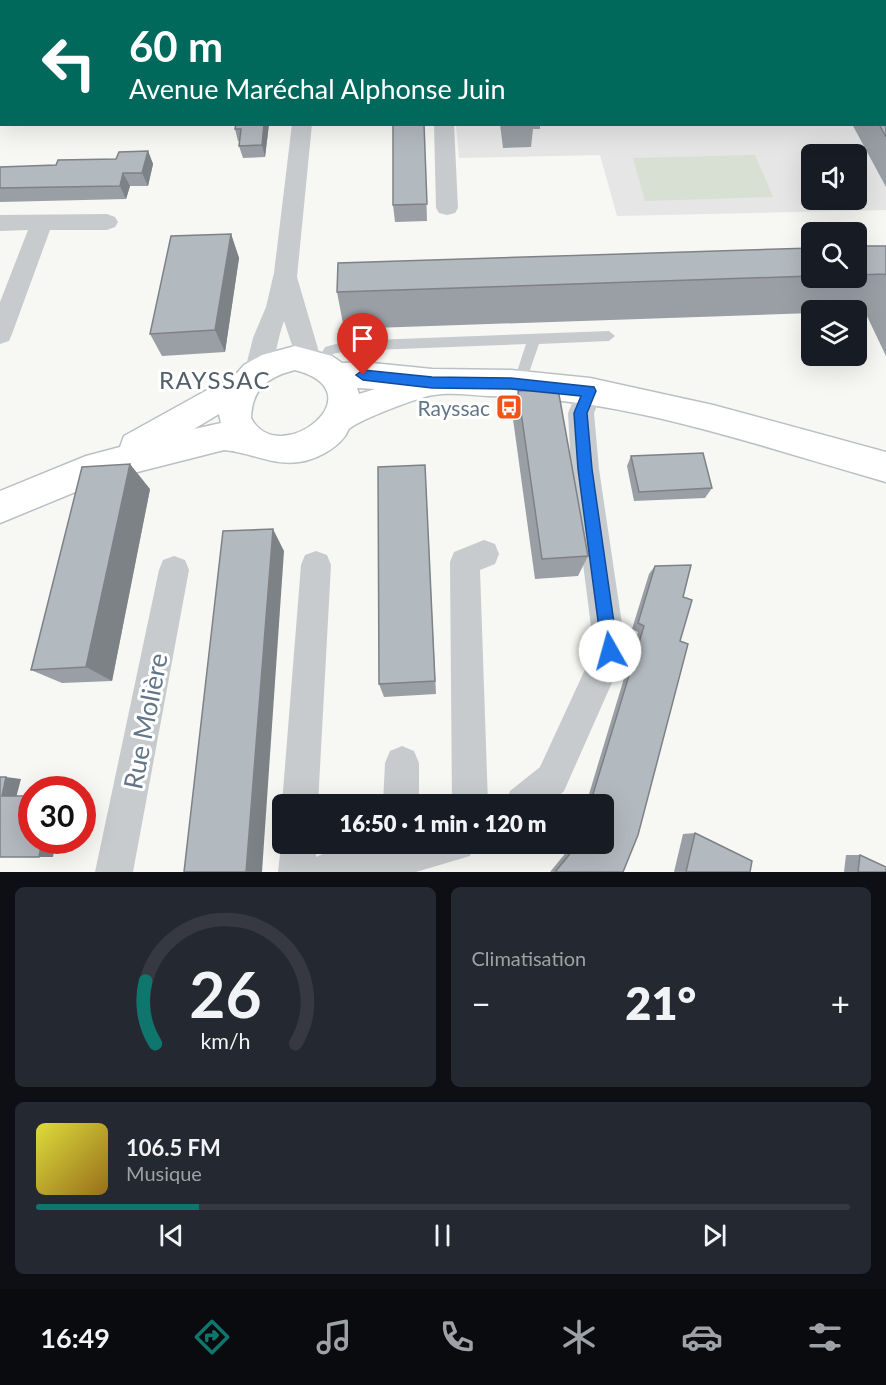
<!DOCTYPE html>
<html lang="fr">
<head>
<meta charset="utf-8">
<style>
  :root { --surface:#171b24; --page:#242831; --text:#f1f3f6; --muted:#9ea1a6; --line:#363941; --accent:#0f766e }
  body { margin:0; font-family:Lato,sans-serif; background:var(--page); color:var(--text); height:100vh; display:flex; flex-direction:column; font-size:22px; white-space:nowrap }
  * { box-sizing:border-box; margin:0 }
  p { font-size:20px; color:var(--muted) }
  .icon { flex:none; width:33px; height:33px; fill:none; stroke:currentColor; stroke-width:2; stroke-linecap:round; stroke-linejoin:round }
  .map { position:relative; height:872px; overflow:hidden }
  .sheet { display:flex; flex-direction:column; gap:15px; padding:15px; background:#0d0f14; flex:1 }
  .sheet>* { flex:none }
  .banner { position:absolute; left:0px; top:0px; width:886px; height:126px; box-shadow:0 6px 24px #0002; background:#00695c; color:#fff; overflow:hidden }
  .buttons { position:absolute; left:801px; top:144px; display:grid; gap:12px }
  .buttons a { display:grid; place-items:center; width:66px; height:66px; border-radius:9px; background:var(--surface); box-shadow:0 6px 24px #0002; font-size:30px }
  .speed { position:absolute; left:18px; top:776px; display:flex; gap:12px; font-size:30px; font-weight:700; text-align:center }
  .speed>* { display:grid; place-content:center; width:78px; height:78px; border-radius:50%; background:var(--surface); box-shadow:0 6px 24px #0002; line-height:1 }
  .speed .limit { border:9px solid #d22; background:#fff; color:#111 }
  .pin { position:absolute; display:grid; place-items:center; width:51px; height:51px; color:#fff; margin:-62px -26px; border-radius:50% 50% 50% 0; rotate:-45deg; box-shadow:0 0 6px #0007 }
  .pin .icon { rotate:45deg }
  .me { position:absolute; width:66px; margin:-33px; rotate:353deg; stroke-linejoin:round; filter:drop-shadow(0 0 4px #0008) }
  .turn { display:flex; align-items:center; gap:21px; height:126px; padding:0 30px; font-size:27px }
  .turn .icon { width:78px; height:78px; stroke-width:2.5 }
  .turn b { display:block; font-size:42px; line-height:51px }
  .big { font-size:45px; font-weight:800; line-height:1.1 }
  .sheet .tile { flex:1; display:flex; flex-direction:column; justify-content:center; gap:9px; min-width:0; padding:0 21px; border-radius:9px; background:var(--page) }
  .sheet .dial { align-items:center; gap:0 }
  .dial svg { height:156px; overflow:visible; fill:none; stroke:var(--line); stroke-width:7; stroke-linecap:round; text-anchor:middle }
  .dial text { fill:var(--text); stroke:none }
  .song { display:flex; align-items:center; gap:18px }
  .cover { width:72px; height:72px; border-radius:9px; background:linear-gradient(135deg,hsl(60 70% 55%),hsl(40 70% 35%)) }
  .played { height:6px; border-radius:3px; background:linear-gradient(90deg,var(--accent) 20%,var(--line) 20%) }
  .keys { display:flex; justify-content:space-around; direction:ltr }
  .heat { display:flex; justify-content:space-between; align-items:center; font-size:33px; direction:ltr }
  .sheet .tiles { flex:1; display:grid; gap:15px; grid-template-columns:1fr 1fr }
  .tile:last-child { grid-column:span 2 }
  .trip { position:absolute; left:272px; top:794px; width:342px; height:60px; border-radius:9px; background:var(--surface); box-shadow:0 6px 24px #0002; font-weight:800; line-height:60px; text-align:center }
  .tab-bar { display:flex; height:96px; justify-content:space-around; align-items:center; background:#090b0e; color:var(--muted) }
  .tab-bar .icon { width:42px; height:42px }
  .tab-bar .on { color:var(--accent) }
  .tab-bar b { font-size:27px; color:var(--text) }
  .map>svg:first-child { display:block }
  .built { fill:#e5e6e5; fill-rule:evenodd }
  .green { fill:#d8e0d4 }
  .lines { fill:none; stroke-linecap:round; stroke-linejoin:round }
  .secondary-casing { stroke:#bbc0c5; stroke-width:3 }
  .lane { fill:#c7cbce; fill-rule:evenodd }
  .street { fill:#c7cbce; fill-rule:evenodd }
  .secondary { fill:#fff; fill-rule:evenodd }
  .wall { fill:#999fa4 }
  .shaded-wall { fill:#7d8286 }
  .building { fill:#b2b9bf; stroke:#7d8286; stroke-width:1.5 }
  .route { fill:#1a73e8; stroke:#114b97; stroke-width:1.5 }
  .labels { text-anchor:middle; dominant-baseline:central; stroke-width:6; stroke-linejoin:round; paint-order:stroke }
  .poi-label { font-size:21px; fill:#637688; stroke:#fff; text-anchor:end }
  .quarter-label { font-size:24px; letter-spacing:1.5px; fill:#52606c; stroke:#fff }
  .near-street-label { font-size:26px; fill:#637688; stroke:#fff }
</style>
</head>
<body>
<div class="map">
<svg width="886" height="872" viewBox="0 0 886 872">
  <rect width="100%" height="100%" fill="#f7f7f4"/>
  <path class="built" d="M886,59V210L617,216L600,155L459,158L456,125L885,124ZM812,154H856V200H812Z"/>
  <polygon class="green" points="755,155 773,197 645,201 633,158"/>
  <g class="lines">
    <defs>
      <path id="secondary" d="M295,346L332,356L342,363L362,362L432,369L511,370L590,378L713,405L886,452V482C756,445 624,397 488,396C471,395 451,392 434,395C418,397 362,419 350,428C347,430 347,434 345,436C336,449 315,460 299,462C272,466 250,452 224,450L102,481L0,523V491L86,456L120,447L124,436L209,389L230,381L244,365L262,355ZM295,370C380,392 279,471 251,418C252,388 268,377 295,370ZM357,388L375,389L359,394ZM219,414L221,423L194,429Z"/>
    </defs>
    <use href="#secondary" class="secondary-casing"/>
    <polygon class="lane" points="609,331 615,336 609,341 539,344 525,384 524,388 514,388 513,384 526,344 347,351 333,354 326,368 318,368 316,364 325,347 347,341"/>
    <g class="street">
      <rect x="296" y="0" width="16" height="2"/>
      <rect x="885" y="47" width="1" height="10"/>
      <path d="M292,124H312L297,277L321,359L317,366L308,369L299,366L284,321C277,339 276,360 267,377L258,380L249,377L245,370L253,338L266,307L274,273Z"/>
      <polygon points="434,124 454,124 458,208 455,213 447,215 439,213 436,208"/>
      <polygon points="107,214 115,217 118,222 115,227 107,230 50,230 12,334 9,341 0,344 0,302 28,230 0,231 0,215"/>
      <polygon points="590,380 599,383 603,391 594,413 599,469 626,651 564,791 550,804 505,804 510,791 540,767 594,650 571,469 568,413 581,383"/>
      <polygon points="484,540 495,544 499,554 495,564 480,570 488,804 452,804 450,562 454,552"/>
      <polygon points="316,551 327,555 331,565 318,804 282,804 301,565 305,555"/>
      <polygon points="174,556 185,560 189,570 133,872 95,872 159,570 163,560"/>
      <polygon points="402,746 414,751 419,763 419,804 383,804 385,763 390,751"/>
      <polygon points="282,837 282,843 316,843 316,857 325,853 385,843 475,843 470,856 416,872 278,872"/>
    </g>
    <use href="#secondary" class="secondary"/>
  </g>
  <g class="wall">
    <polygon points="0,0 2,2 2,39 0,39"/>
    <polygon points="824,0 850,0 849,2 823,2"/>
    <polygon points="886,56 886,187 852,124 885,124"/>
    <polygon points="235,124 269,124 265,157 243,158 239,146 240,141 238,141 235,129 236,125"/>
    <polygon points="424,124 427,221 395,222 393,205"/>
    <polygon points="500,124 540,124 540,129 533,129 531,147 503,148"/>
    <polygon points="148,151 153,164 148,186 130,186 126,199 0,202 0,167 56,165 116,159"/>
    <polygon points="231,234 239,258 225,352 162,356 150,334"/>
    <polygon points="856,246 886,246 886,356 865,312 856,312 856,310 812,310 812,313 344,329 337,292 812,248 812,278 856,278"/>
    <polygon points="518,391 588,556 578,576 535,579 513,419"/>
    <polygon points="631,456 712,488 705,498 634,501 627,466"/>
    <polygon points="425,465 436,694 384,697 379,684"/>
    <polygon points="150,489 112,681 62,683 31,670"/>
    <polygon points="655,566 683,597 680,641 623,872 550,872 564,855 570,843 603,843 603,804 586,804 638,632 632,629 649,574"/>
    <polygon points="695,833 750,872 674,872 683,834"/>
    <polygon points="846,855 860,855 886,872 844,872"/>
  </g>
  <g class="shaded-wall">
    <polygon points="264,124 269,124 265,157 262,145"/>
    <polygon points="148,151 153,164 148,186 142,173"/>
    <polygon points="123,173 130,186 126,199 120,186"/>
    <polygon points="231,234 239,258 225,352 215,330"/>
    <polygon points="130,464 150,489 112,681 86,667"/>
    <polygon points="273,529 284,551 262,872 246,872"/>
    <polygon points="6,777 21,779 16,798 2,796"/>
    <polygon points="42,840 56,840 53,857 39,857"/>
  </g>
  <g class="building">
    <polygon points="0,0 21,0 24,2 2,2 2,30 0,29"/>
    <polygon points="50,0 158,0 162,2 47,2"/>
    <polygon points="232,0 254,0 253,2 231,2"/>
    <rect x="336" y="0" width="27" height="2"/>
    <polygon points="885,56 886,56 886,137 879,124 885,124"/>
    <polygon points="236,124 264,124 262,145 239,146 241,129 235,129"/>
    <polygon points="393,124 424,124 427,204 393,205"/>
    <polygon points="148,151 142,173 123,173 120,186 0,188 0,167 56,165 58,160 116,159 119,152"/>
    <polygon points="231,234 215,330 150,334 171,236"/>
    <polygon points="856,246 886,246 886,274 856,275"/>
    <polygon points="812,248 812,276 337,292 338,263"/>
    <polygon points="558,389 588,556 542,559 518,391"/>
    <polygon points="703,453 712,488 639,492 631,456"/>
    <polygon points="130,464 86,667 31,670 82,467"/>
    <polygon points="425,465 435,681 379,684 378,467"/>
    <polygon points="273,529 246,872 184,872 223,531"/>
    <polygon points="691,565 683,597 692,600 680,641 688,644 638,835 623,872 555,872 569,855 574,843 603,843 603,804 590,804 644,626 638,623 655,566"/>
    <polygon points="0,777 6,777 2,796 32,796 32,840 42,840 39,857 0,857"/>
    <polygon points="695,833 752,861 750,872 686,872"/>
    <polygon points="860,855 886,867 886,872 858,872"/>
  </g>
  <polygon class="route" points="363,370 432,377 511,378 594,387 596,391 587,413 592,469 618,651 616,657 610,659 604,657 602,651 578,469 574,413 581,396 511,389 432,388 363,380 356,375"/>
  <defs>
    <symbol id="bus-square" viewBox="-11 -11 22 22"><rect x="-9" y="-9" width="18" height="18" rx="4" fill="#f35218" stroke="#fff"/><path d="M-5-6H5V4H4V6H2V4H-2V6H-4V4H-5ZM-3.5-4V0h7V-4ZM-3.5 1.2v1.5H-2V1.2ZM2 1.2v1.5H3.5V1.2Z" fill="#fff"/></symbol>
  </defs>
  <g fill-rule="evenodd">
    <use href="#bus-square" x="494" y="392" width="30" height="30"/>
  </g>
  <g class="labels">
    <g class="poi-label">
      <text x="490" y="407">Rayssac</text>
    </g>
    <g class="quarter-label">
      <text x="215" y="379">RAYSSAC</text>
    </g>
    <g class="near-street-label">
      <text transform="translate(145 721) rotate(-79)">Rue Molière</text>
    </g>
  </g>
</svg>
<div class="buttons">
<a><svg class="icon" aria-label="sound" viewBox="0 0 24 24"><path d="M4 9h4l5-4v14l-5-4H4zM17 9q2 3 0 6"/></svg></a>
<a><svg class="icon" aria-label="search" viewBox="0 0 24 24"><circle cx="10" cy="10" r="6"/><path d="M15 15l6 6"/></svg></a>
<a><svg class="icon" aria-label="layers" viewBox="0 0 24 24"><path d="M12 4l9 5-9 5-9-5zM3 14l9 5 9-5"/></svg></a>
</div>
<div class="speed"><div class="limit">30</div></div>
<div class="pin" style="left:363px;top:375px;background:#d93025"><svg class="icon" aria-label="arrive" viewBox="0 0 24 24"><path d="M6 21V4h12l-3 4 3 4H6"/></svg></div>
<svg class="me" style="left:610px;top:651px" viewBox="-20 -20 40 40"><circle r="19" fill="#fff"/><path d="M0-13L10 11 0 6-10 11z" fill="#1a73e8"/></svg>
<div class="trip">16:50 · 1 min · 120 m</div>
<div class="banner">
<div class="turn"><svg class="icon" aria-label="left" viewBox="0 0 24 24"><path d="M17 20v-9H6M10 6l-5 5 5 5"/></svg><div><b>60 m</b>Avenue Maréchal Alphonse Juin</div></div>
</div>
</div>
<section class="sheet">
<div class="tiles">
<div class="tile dial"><svg viewBox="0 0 100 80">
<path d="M14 69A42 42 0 1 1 86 69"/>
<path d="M14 69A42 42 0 0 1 9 37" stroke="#0f766e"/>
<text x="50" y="56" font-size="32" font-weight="700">26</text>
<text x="50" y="72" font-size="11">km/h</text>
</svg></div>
<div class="tile"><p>Climatisation</p>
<div class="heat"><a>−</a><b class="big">21°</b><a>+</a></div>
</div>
<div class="tile">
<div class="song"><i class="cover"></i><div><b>106.5 FM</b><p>Musique</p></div></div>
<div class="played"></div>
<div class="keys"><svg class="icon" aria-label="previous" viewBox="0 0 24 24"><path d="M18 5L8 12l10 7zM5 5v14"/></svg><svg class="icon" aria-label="pause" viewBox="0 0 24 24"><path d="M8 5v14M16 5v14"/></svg><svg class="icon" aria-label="next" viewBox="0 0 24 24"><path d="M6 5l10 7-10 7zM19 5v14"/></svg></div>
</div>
</div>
</section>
<nav class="tab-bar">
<b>16:49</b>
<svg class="icon on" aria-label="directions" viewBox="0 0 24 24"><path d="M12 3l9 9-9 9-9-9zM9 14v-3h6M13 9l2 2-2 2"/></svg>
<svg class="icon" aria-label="music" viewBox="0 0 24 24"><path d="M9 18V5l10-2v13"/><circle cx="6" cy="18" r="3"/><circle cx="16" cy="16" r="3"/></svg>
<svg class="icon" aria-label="phone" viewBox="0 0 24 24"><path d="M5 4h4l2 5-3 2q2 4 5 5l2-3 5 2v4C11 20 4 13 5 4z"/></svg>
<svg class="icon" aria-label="climate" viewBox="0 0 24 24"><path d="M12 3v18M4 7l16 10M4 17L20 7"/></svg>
<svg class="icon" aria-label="car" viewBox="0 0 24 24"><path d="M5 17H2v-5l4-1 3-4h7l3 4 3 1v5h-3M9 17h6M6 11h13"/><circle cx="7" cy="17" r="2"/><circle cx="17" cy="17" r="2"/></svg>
<svg class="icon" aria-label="filters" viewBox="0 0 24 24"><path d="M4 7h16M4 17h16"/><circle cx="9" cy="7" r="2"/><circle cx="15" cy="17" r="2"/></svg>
</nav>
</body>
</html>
